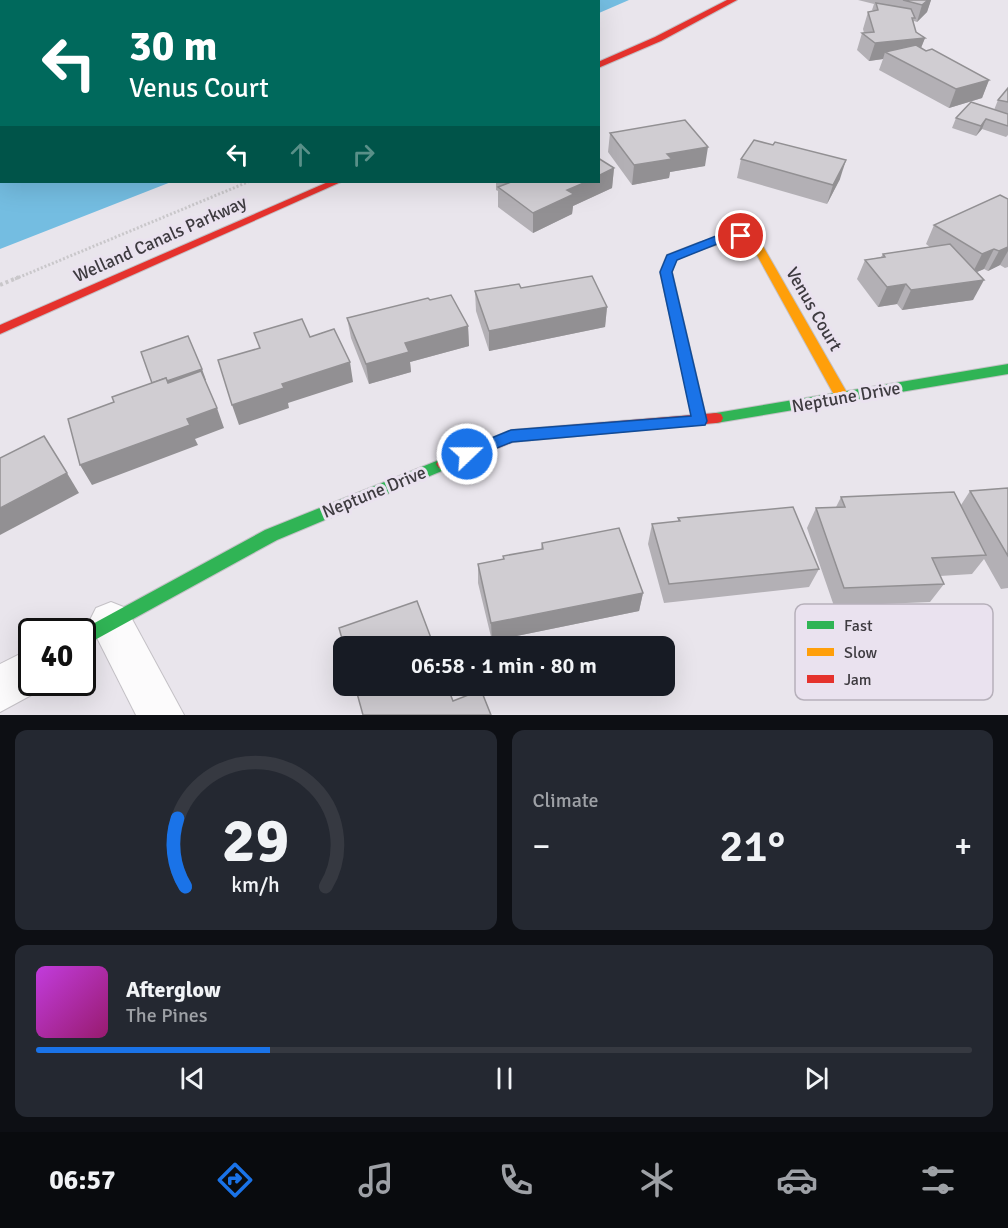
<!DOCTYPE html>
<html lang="en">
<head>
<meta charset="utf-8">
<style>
  :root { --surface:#171b24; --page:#242831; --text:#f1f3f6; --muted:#9ea1a6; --line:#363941; --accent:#1a73e8 }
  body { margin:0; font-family:Signika,sans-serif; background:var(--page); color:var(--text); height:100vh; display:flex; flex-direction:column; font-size:22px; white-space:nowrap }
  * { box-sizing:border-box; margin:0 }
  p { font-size:20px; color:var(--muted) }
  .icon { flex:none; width:33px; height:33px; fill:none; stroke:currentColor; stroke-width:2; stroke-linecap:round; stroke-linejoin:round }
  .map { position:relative; height:715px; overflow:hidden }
  .panel { display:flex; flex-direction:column; gap:15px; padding:15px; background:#0d0f14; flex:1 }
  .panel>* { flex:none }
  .hud { position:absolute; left:0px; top:0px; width:600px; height:183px; box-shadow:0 6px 24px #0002; background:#00695c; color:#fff; overflow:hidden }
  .speed { position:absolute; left:18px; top:618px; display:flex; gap:12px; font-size:30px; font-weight:700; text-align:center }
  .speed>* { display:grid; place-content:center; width:78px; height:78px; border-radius:50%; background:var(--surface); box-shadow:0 6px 24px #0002; line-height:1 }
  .speed .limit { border:3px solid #111; border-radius:9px; background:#fff; color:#111 }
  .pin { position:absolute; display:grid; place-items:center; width:51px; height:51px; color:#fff; margin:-26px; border:3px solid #fff; border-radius:50%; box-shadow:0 2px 6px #0007 }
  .me { position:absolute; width:66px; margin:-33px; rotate:68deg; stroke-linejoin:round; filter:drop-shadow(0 0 4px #0008) }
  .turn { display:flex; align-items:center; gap:21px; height:126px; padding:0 30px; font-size:27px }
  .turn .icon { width:78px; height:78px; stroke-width:2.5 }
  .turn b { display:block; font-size:42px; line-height:51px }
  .lanes { display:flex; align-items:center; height:57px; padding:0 30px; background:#0003; justify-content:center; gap:30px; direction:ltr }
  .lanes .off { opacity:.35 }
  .big { font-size:45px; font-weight:600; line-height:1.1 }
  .panel .card { flex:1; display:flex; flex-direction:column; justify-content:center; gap:9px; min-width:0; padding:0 21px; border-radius:12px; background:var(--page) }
  .panel .dial { align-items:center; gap:0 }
  .dial svg { height:156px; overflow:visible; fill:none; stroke:var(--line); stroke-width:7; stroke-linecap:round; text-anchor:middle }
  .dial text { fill:var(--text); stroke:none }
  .song { display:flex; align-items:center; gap:18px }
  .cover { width:72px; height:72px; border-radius:9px; background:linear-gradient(135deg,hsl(290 70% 55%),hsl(320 70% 35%)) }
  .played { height:6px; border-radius:3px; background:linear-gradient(90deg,var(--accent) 25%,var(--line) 25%) }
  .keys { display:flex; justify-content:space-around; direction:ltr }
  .heat { display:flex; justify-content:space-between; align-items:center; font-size:33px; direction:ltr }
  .panel .tiles { flex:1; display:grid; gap:15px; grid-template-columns:1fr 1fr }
  .card:last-child { grid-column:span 2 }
  .trip { position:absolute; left:333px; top:636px; width:342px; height:60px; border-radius:12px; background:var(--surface); box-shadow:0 6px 24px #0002; font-weight:600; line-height:60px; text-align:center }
  .tabs { display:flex; height:96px; justify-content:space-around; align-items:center; background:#090b0e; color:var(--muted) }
  .tabs .icon { width:42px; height:42px }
  .tabs .current { color:var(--accent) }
  .tabs b { font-size:27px; color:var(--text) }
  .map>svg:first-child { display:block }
  .water { fill:#74bde1 }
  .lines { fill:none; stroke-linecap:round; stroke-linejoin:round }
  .street-casing { stroke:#c4c1c6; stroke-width:2 }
  .fast-casing { stroke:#c4c1c6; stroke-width:2 }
  .slow-casing { stroke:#c4c1c6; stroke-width:2 }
  .jam-casing { stroke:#c4c1c6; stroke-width:2 }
  .path-far1 { stroke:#c9c7ca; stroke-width:3; stroke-dasharray:2 2; stroke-linecap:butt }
  .path { stroke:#c9c7ca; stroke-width:4; stroke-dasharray:3 3; stroke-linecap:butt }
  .street { fill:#fcfbfc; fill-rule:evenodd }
  .fast { fill:#30b455; fill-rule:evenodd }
  .slow { fill:#ff9f0a; fill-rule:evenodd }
  .jam { fill:#e5322d; fill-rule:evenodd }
  .wall { fill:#b3b0b5 }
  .shaded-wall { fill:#929093 }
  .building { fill:#d0cdd2; stroke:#929093; stroke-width:1.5 }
  .route { fill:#1a73e8; stroke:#114b97; stroke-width:1.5 }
  .labels { text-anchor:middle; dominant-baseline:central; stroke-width:6; stroke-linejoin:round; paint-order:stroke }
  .street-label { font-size:18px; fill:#3e3b40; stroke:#eae2ef }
  .key { fill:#eae2ef; stroke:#b6b0ba; stroke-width:1.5 }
  .key-label { font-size:16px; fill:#3e3b40 }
</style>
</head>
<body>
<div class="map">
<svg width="1008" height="715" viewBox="0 0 1008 715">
  <rect width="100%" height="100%" fill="#e9e5ec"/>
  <polygon class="water" points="0,0 629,0 599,13 598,2 2,2 2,182 171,182 0,249"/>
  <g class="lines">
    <defs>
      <g id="street">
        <polygon points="111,602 126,608 184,715 136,715 89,622 96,608"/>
        <polygon points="32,648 32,682 49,682 48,686 0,712 0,664"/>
      </g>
      <g id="fast">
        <polygon points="1008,364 1008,374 716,423 711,422 709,418 711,414 716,413"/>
        <polygon points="444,458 449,460 452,464 449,468 277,540 82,647 82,632 78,632 265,530"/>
      </g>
      <path id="slow" d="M723,236L745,237L760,241L850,398L848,402H838L752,246C724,238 701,249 676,260L672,272L707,421L705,425H695L660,272L667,255L698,243Z"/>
      <g id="jam">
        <polygon points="727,0 737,0 661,41 598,68 598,62 655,37"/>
        <polygon points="328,182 341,182 0,334 0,325"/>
        <polygon points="716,413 721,414 723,418 721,422 716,423 513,442 444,470 439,468 436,464 439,460 511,430"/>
      </g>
    </defs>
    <use href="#street" class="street-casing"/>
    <use href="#fast" class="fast-casing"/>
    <use href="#slow" class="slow-casing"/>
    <use href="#jam" class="jam-casing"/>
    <polyline class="path-far1" points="15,279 248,182"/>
    <polyline class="path" points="0,285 19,277"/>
    <use href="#street" class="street"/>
    <use href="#fast" class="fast"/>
    <use href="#slow" class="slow"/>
    <use href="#jam" class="jam"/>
  </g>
  <g class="wall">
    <polygon points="858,0 931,0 927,12 917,22 914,21 913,23 916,32 925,38 921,48 989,80 982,98 949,108 879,70 883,59 869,61 857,50 862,33 864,33 863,29 868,12 874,11 872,10 874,4"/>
    <polygon points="1008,88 1008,135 1006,137 982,129 976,136 952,128 956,118 994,110 998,100"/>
    <polygon points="610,133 705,166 670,172 669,178 632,185 608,152"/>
    <polygon points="741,159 840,179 827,204 737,178"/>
    <polygon points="614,168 612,188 573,206 572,214 533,233 498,207 498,191 496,190 496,182 598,182"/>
    <polygon points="1008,199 1008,267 1005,268 1000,265 988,271 984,269 977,272 973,300 902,310 897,304 878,307 857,279 865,260 881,257 883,254 930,247 926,244 934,225"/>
    <polygon points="521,288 607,307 605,327 489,351 476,311 475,291"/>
    <polygon points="430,300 468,326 469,346 410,362 411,372 369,384 351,338 347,318"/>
    <polygon points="1008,488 1008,588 1001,589 984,559 972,574 940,576 944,584 930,602 834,606 807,528 816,508 836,507 841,497 961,505 970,491"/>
    <polygon points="678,518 819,569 809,587 664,603 648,544 652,524 678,522"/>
    <polygon points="542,543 643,593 639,611 492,641 478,583 478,564 503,559 503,556 541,549"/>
  </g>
  <g class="shaded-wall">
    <polygon points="928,0 931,0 927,12 917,22 922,5"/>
    <polygon points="925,38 918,55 885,52 883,59 869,61 875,43"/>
    <polygon points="989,80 982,98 949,108 956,89"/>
    <polygon points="986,119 982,129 976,136 981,126"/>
    <polygon points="708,147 705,166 670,172 669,178 632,185 634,165 667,154"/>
    <polygon points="846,160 840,179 827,204 833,185"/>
    <polygon points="614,168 612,188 573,206 572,214 533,233 533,213 567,190 586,182 598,182 598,176"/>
    <polygon points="1008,247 1008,251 1000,265 988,271 999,251"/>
    <polygon points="994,249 984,269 972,274 982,254"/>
    <polygon points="984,280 973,300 902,310 911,290"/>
    <polygon points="906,284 897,304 878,307 887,287"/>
    <polygon points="607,307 605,327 489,351 489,331"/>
    <polygon points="468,326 469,346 410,362 411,372 369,384 366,364 405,343"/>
    <polygon points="350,362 353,382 288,403 289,408 239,425 232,405 282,384"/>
    <polygon points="202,369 206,380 158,396 153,386"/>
    <polygon points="217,408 224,428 195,439 198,445 92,485 80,465 187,419"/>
    <polygon points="67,473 79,493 0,535 0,508"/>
    <polygon points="643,593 639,611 492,641 491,623"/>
  </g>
  <g class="building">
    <polygon points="903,0 928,0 922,5"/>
    <polygon points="876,3 911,9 915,18 912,18 916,32 925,38 875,43 862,33 874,32 868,12 878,10"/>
    <polygon points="916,45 926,51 932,49 989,80 956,89 885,52"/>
    <polygon points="1008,88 1008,102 998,100"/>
    <polygon points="971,102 1008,114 1008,126 986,119 981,126 956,118"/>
    <polygon points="685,120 708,147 667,154 672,159 634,165 610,133"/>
    <polygon points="754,140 773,145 775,142 846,160 833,185 741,159"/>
    <polygon points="598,158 614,168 598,176"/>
    <polygon points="511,182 586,182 567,190 574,194 533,213 498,187"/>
    <polygon points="1000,195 1008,199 1008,247 999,251 994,249 982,254 934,225"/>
    <polygon points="950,244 984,280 911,290 906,284 887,287 865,260 885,257 883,254"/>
    <polygon points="592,276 607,307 489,331 475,291 519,284 521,288"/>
    <polygon points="451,295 468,326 405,343 409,352 366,364 347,318 428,298 430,300"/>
    <polygon points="302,319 310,337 334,329 350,362 282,384 284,388 232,405 218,360 260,348 254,333"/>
    <polygon points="188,336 202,369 167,381 166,378 152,383 141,352"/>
    <polygon points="201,371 217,408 187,419 190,425 80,465 68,419 114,402 112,397 166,378 168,383"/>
    <polygon points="44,436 67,473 0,508 0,458"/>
    <polygon points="1008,488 1008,556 970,491"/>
    <polygon points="954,492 986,555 932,558 944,584 844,588 816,508 845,507 841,497"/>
    <polygon points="793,507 819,569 669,584 652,524 680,521 678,518"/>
    <polygon points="619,528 643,593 491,623 478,564 504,559 503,556 543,549 542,543"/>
    <polygon points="417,601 434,646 344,646 339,628"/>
    <polygon points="355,686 447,686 453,701 481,690 491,715 363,715"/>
  </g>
  <polygon class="route" points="741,233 747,236 746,239 722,242 677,260 672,272 707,421 705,425 512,442 472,458 462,458 459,454 462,450 511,430 691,416 660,272 667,255 716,236"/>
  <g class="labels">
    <g class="street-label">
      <text transform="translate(160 239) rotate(-24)">Welland Canals Parkway</text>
      <text transform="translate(814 309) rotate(60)">Venus Court</text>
      <text transform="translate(846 397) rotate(-10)">Neptune Drive</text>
      <text transform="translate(374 492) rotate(-22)">Neptune Drive</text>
    </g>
  </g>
  <rect x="795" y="604" width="198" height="96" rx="9" class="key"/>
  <rect x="807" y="621" width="27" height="8" fill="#30b455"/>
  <rect x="807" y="648" width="27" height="8" fill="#ff9f0a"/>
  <rect x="807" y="675" width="27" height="8" fill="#e5322d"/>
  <g class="key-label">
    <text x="844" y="631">Fast</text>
    <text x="844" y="658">Slow</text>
    <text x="844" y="685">Jam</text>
  </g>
</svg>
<div class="speed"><div class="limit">40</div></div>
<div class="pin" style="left:741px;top:236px;background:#d93025"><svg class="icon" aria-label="arrive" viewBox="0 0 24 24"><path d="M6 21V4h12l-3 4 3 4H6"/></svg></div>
<svg class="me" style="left:467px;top:454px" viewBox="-20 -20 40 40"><circle r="17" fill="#1a73e8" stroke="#fff" stroke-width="3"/><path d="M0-11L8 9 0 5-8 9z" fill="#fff"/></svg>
<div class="trip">06:58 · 1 min · 80 m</div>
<div class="hud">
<div class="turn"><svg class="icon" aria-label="left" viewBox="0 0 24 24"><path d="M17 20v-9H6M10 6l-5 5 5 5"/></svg><div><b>30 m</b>Venus Court</div></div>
<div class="lanes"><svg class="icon" aria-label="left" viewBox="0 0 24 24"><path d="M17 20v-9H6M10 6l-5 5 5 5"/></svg><svg class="icon off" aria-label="ahead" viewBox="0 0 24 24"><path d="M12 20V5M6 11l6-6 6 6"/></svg><svg class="icon off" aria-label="right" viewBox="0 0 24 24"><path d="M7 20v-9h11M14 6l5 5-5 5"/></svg></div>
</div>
</div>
<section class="panel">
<div class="tiles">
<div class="card dial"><svg viewBox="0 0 100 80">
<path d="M14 69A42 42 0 1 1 86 69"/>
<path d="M14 69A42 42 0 0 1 10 34" stroke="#1a73e8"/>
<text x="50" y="56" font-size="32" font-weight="700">29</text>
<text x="50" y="72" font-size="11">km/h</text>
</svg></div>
<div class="card"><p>Climate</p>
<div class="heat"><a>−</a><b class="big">21°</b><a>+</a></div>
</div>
<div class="card">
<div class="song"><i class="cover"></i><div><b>Afterglow</b><p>The Pines</p></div></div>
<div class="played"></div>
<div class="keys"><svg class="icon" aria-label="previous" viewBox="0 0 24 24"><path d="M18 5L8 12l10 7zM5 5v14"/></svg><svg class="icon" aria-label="pause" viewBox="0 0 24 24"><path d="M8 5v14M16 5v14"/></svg><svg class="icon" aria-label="next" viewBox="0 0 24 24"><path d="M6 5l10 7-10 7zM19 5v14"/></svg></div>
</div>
</div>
</section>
<nav class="tabs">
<b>06:57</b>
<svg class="icon current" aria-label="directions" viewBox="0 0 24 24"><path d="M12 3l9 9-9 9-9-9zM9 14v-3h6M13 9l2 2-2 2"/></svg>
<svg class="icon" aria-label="music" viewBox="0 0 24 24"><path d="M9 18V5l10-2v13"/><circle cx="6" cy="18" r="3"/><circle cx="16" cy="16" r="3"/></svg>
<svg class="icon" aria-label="phone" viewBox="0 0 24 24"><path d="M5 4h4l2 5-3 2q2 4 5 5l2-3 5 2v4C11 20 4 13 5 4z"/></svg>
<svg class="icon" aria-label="climate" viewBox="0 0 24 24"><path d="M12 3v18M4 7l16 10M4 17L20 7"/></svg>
<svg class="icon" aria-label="car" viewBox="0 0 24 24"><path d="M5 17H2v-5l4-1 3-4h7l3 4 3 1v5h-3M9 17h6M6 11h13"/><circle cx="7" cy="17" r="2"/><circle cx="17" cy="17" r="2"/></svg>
<svg class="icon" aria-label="filters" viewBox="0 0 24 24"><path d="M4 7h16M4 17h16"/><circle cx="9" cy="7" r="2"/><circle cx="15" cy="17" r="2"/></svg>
</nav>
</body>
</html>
